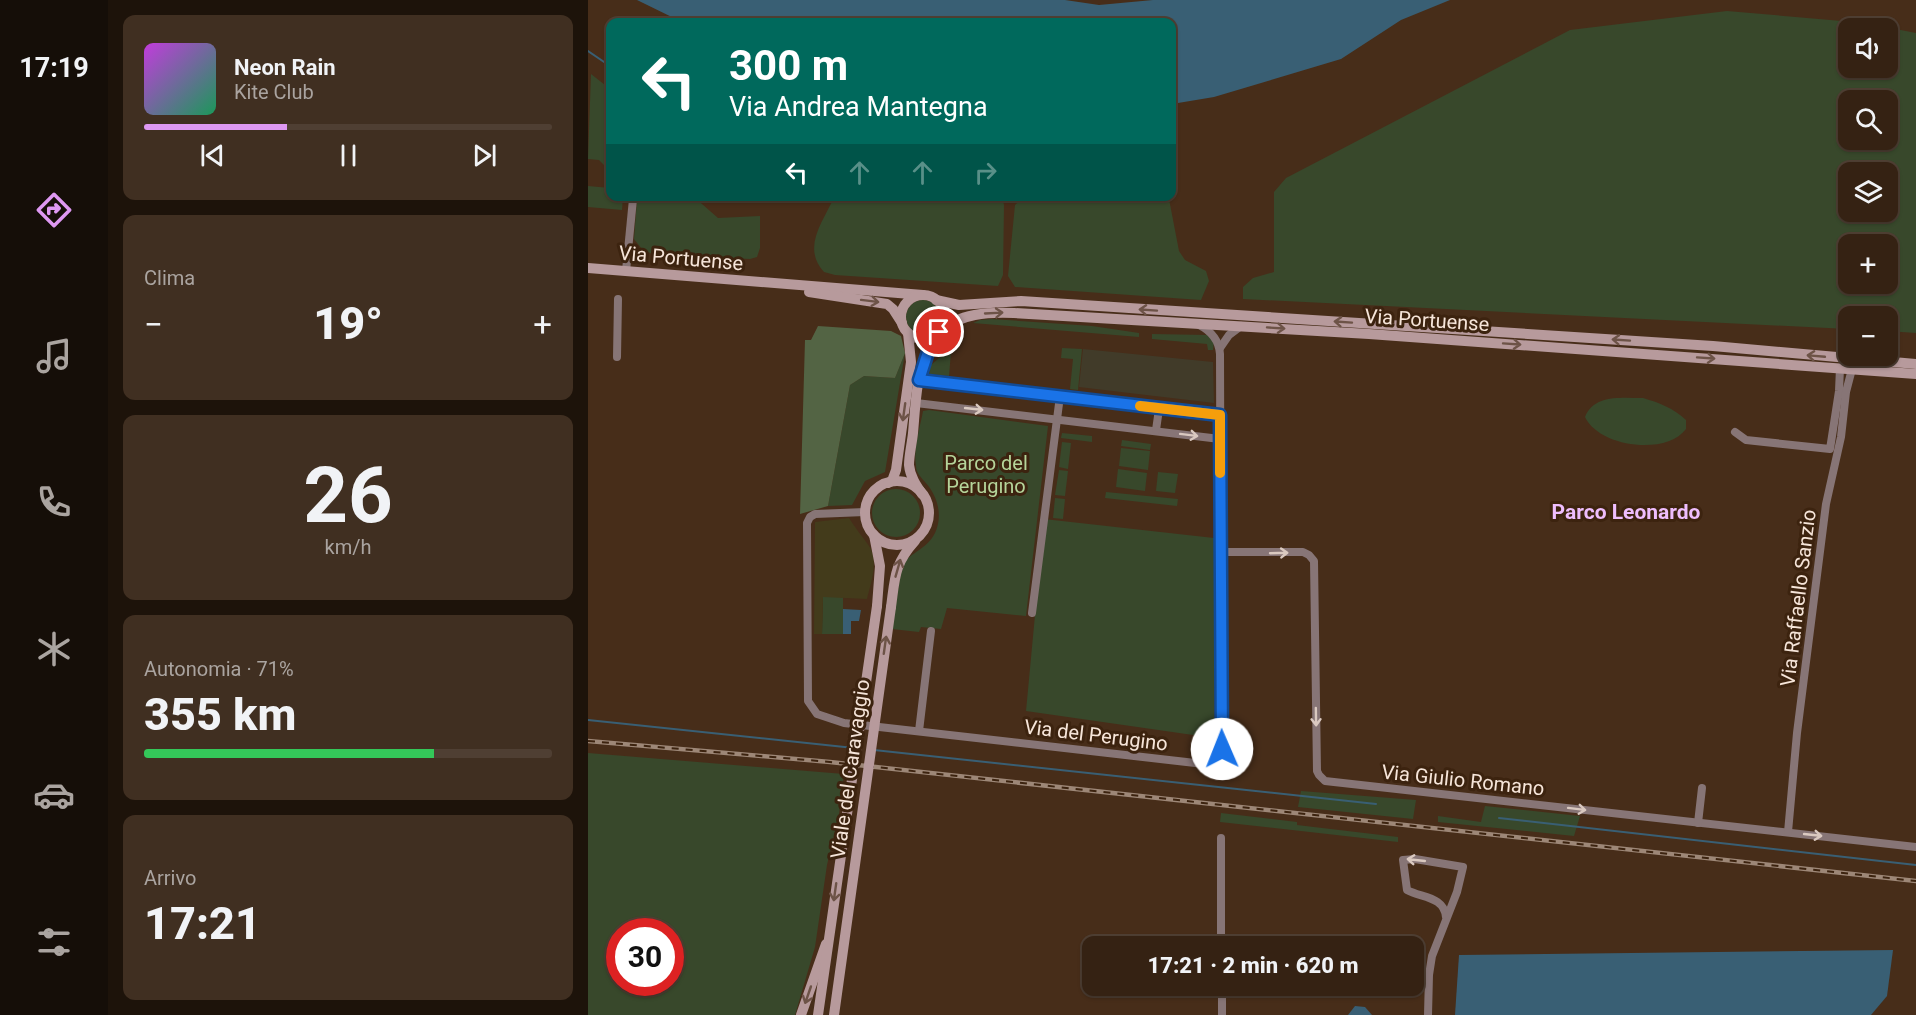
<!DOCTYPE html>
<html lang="it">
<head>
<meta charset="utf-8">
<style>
  :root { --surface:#352213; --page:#402f21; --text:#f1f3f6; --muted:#aaa4a0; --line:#4f3f33; --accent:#de98f2 }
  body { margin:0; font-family:Roboto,sans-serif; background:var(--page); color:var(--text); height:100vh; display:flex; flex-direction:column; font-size:22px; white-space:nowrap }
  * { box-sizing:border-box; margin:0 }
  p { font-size:20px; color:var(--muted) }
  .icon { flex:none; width:33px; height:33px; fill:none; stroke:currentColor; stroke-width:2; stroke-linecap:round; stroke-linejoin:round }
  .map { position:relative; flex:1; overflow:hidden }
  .sheet { display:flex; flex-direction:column; gap:15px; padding:15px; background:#1d130a; width:480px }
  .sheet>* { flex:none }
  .guide { position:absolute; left:18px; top:18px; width:570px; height:183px; border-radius:12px; box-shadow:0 2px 4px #0004,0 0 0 2px var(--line); background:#00695c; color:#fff; overflow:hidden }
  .fabs { position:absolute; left:1250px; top:18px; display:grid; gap:12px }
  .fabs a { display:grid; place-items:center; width:60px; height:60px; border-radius:12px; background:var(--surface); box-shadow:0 2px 4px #0004,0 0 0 2px var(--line); font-size:30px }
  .speed { position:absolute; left:18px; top:918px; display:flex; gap:12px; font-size:30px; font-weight:700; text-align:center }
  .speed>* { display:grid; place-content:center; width:78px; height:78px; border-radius:50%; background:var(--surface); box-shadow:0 2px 4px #0004,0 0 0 2px var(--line); line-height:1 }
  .speed .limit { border:9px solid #d22; background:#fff; color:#111 }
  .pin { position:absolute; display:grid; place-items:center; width:51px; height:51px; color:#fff; margin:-26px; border:3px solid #fff; border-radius:50%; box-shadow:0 2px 6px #0007 }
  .me { position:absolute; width:66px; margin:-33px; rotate:359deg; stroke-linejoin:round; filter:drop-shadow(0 0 4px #0008) }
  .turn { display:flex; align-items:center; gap:21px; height:126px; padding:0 24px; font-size:27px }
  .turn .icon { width:78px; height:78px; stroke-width:2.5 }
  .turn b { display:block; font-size:42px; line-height:51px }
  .lanes { display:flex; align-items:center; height:57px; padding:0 24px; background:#0003; justify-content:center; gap:30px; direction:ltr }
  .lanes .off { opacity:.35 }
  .big { font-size:45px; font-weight:800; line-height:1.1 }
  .sheet .card { flex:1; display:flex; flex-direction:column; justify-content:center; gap:9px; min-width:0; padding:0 21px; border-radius:12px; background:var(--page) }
  .sheet .dial { align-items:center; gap:0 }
  .dial b { font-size:78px; line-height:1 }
  .song { display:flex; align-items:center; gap:18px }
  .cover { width:72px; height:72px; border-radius:9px; background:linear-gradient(135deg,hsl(290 70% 55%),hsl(150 70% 35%)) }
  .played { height:6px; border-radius:3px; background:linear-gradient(90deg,var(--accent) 35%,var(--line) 35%) }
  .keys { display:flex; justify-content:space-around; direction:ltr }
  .heat { display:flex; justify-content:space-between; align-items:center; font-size:33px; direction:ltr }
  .charge { height:9px; border-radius:4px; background:linear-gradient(90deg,#34c759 71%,var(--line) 0) }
  .trip { position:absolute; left:494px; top:936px; width:342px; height:60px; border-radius:12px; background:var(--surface); box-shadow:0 2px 4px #0004,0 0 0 2px var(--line); font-weight:800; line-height:60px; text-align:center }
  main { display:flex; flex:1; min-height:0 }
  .menu { display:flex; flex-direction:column; width:108px; justify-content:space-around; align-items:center; background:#150e08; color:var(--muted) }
  .menu .icon { width:42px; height:42px }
  .menu .on { color:var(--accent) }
  .menu b { font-size:27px; color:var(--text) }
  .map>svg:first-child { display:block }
  .commercial { fill:#413b29 }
  .green { fill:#38482b; fill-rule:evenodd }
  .forest { fill:#536444 }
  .sand { fill:#433b1b }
  .water { fill:#395f74 }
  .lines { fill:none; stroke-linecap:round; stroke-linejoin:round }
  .stream { stroke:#395f74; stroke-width:2 }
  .street { stroke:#877576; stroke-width:8 }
  .secondary { stroke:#b79a9c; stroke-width:10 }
  .rail-casing { stroke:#9d8777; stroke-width:4.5 }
  .rail { stroke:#3c230f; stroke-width:2; stroke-dasharray:7; stroke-linecap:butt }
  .secondary-bridge { stroke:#b79a9c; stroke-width:10 }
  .oneway { stroke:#6d5347 }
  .oneway2 { stroke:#dac9c0 }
  .route-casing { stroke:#114b97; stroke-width:15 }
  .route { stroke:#1a73e8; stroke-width:10 }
  .slow { stroke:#f59e0b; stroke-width:10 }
  .labels { text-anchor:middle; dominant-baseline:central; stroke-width:6; stroke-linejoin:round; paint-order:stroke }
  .street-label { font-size:20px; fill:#f6e5d9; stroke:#3c230f }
  .park-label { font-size:20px; fill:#b5d49a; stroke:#3c230f }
  .neighbourhood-label { font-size:21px; font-weight:bold; fill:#eebdfd; stroke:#3c230f }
</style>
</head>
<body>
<main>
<nav class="menu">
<b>17:19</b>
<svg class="icon on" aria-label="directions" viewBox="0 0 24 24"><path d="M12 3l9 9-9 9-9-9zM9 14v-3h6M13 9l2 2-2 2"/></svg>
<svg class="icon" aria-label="music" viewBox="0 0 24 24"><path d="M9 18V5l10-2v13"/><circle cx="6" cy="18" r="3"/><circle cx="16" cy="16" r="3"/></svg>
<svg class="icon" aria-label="phone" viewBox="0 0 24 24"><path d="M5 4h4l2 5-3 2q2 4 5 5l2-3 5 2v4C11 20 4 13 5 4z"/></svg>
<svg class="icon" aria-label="climate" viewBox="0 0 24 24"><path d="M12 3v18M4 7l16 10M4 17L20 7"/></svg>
<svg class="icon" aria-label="car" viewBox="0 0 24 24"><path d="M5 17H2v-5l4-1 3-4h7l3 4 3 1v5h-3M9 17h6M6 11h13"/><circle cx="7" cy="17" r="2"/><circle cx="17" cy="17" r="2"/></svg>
<svg class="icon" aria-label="filters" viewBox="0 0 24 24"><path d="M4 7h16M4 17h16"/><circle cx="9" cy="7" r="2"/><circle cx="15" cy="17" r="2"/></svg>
</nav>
<section class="sheet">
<div class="card">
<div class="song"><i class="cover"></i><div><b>Neon Rain</b><p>Kite Club</p></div></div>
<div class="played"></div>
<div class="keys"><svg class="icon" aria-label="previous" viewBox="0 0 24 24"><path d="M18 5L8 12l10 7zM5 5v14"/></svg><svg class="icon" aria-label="pause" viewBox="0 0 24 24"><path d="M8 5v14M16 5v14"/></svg><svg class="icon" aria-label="next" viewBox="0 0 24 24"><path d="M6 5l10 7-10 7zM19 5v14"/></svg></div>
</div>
<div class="card"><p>Clima</p>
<div class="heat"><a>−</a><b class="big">19°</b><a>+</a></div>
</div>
<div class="card dial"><b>26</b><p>km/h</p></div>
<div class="card"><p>Autonomia · 71%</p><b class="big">355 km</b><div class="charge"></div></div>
<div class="card"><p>Arrivo</p><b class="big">17:21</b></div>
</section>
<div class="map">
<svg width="1328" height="1015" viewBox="0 0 1328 1015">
  <rect width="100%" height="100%" fill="#472d19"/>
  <polygon class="commercial" points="495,349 625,362 626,403 491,387"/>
  <g class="green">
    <path d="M1139,11L1277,23L1328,33V333L1299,331V316H1260V329L655,299V287L665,278L686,272V192L698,178L982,30ZM1260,28H1299V68H1260ZM1260,100H1299V140H1260ZM1260,172H1299V212H1260ZM1260,244H1299V284H1260Z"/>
    <polygon points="3,74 22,89 22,171 11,160 0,159"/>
    <polygon points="0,186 22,188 22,196 35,197 34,210 0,207"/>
    <polygon points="577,196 581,199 591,251 597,260 618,271 621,281 613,300 427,287 420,276 427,205 436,197 475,200 492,197"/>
    <polygon points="47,197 106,197 130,218 172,216 172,248 169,257 162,259 64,254 54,249 46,239 49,200"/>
    <path d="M246,197H414L416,205L415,275L410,286L247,275L236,272C213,247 236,221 246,197Z"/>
    <circle cx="335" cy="317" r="17"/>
    <polygon points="404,319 504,326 551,333 551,337 385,323 392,320"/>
    <polygon points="564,334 619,335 626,341 625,350 620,350 619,344 564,339"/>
    <polygon points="474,348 494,349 490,390 482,389 485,359 473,358"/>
    <polygon points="360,350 363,352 361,376 341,374 342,366"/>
    <polygon points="317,353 297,472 277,481 264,505 240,506 262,385 276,376 307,378"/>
    <path d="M1055,398C1072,403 1085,408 1098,420V429C1078,456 1011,447 997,417C1006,394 1034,398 1055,398Z"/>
    <path d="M341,410L460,426L438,616L359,608L353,629L333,627L331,632L304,629L314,565C323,552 339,549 347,533C355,516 350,496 337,482C333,477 328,473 328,466C325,449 332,428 335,411Z"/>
    <polygon points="474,433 504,436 504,442 473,438"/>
    <polygon points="534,440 563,444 562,450 533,446"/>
    <polygon points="474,442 483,443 480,469 471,467"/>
    <polygon points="533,448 562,451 560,470 531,466"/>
    <polygon points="530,469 559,473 557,491 528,487"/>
    <polygon points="471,470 480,471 477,496 467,495"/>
    <polygon points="570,472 590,474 587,493 568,491"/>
    <circle cx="308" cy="513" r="24"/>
    <polygon points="518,492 590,499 589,506 517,498"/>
    <polygon points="467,498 477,499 475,519 465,518"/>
    <polygon points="456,519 626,538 626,738 438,711"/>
    <polygon points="235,597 255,597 255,634 234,634"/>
    <path d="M0,753L256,774L251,814L239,865L227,947L207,1015H0ZM32,932H82V982H32Z"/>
    <polygon points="713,791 828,800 825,819 710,807"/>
    <polygon points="897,806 992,816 986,836 850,822 850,816 893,822"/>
    <polygon points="633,813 709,822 709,825 810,837 810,842 632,822"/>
  </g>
  <polygon class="forest" points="230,326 303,331 313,336 317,353 307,378 276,376 262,385 240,506 212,514 217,340 223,340"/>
  <path class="sand" d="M261,518C267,528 275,537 281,546C291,560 283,583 279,599L235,597L234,634H226L227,522Z"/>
  <g class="water">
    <polygon points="49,0 477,0 511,5 565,0 862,0 813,20 753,59 626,97 584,104 584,22 94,22"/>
    <polygon points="255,609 273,610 271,621 263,621 263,634 255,634"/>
    <polygon points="1305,950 1299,996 1283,1015 867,1015 871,955"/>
    <polygon points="767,1006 777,1007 784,1015 760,1015"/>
  </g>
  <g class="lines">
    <g class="stream">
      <polyline points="0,51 22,66"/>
      <polyline points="0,720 266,748"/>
      <polyline points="286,750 788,804"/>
      <polyline points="911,818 1328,865"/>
    </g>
    <g class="street">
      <polyline points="38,271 45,199"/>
      <polyline points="632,348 641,335 653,326"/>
      <polyline points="29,357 30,299"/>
      <polyline points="331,380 632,415"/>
      <polyline points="328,403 632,439"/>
      <polyline points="568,430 571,409"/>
      <polyline points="1147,432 1158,440 1242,449 1251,391 1252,368"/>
      <path d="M277,512L227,514L222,517L219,523L220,701L229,714L256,723L616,764L623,762L630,757L635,744L633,663L632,354C631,340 623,331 611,325"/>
      <polyline points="633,552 715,552 721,555 726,561 729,771 731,775 737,781 1328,847"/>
      <polyline points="444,613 472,396"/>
      <polyline points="331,731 343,631"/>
      <polyline points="1110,823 1114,788"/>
      <polyline points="1200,832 1209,733 1238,504 1253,437 1258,392 1264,369"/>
      <polyline points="633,838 633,946"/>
      <polyline points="634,986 634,1015"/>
      <path d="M840,1015L841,975L844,956L869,892L875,867L827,859L815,860L819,890C833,898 856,896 858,917"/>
    </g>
    <g class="secondary">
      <polyline points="0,268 335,295"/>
      <polyline points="221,292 299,304 305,309 314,323"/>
      <circle cx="335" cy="317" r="22"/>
      <polyline points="348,300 371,305 433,301 1125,346 1328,364"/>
      <circle cx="309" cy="513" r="32"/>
      <polyline points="300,483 304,481 308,470 323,362 320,333"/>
      <path d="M334,494C328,485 322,476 321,465C321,455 324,443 325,433C328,401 328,356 352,332C370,313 402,312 426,313L781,334L1328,374"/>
      <polyline points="286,535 292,566 289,606"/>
      <path d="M303,607C307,578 306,564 327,541"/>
      <polyline points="213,1015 238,944"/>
    </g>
    <defs>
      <polyline id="rail" points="0,741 242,762 1328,881"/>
    </defs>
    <use href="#rail" class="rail-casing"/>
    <use href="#rail" class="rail"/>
    <g class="secondary-bridge">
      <polyline points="230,1015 289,606"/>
      <polyline points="246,1015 303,607"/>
    </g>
  </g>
  <defs><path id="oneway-shaft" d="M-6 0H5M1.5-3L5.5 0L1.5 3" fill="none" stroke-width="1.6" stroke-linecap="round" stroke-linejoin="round" transform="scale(1.5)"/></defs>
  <g class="oneway">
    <use href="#oneway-shaft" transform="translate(282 301) rotate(7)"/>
    <use href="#oneway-shaft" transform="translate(560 310) rotate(-176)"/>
    <use href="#oneway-shaft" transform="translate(406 313) rotate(-3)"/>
    <use href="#oneway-shaft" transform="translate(755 322) rotate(-176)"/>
    <use href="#oneway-shaft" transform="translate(688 328) rotate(4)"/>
    <use href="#oneway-shaft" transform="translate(1033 340) rotate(-176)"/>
    <use href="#oneway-shaft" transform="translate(924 344) rotate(4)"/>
    <use href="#oneway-shaft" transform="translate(1228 356) rotate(-175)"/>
    <use href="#oneway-shaft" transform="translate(1118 358) rotate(4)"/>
    <use href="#oneway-shaft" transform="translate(316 412) rotate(98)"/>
    <use href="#oneway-shaft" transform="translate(310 568) rotate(-74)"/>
    <use href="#oneway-shaft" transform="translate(297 645) rotate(-82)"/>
    <use href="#oneway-shaft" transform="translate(247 892) rotate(98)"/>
    <use href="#oneway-shaft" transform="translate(220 995) rotate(109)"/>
  </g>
  <g class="oneway2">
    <use href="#oneway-shaft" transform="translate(386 409) rotate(6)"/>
    <use href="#oneway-shaft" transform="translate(601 435) rotate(7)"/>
    <use href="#oneway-shaft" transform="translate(691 553) rotate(-2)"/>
    <use href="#oneway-shaft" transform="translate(728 717) rotate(89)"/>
    <use href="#oneway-shaft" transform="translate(989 809) rotate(7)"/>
    <use href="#oneway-shaft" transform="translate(1225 835) rotate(6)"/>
    <use href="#oneway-shaft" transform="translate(828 860) rotate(-174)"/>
  </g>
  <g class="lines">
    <defs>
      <polyline id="route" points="351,332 340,352 331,380 632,415 634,749"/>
    </defs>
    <use href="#route" class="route-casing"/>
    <use href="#route" class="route"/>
    <polyline class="slow" points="552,406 632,415 632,473"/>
  </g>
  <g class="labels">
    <g class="street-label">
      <text transform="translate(93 258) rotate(5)">Via Portuense</text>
      <text transform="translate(839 320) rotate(4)">Via Portuense</text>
      <text transform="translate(1210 598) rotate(-83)">Via Raffaello Sanzio</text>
      <text transform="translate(508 735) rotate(7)">Via del Perugino</text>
      <text transform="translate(262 769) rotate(-82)">Viale del Caravaggio</text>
      <text transform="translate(875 780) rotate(6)">Via Giulio Romano</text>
    </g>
    <g class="park-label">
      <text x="398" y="463">Parco del<tspan x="398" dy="23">Perugino</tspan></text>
    </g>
    <g class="neighbourhood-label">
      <text x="1038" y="512">Parco Leonardo</text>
    </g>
  </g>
</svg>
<div class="fabs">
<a><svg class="icon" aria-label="sound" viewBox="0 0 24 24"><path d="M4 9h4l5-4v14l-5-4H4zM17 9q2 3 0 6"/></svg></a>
<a><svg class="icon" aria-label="search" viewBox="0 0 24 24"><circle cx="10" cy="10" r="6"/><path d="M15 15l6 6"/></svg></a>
<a><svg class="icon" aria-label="layers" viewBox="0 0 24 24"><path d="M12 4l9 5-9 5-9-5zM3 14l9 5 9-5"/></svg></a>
<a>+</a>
<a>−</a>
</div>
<div class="speed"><div class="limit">30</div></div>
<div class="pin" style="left:351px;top:332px;background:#d93025"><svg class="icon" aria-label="arrive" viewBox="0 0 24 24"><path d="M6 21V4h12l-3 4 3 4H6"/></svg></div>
<svg class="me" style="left:634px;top:749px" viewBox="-20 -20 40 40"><circle r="19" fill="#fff"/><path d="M0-13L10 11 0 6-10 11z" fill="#1a73e8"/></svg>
<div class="trip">17:21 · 2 min · 620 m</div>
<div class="guide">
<div class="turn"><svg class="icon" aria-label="left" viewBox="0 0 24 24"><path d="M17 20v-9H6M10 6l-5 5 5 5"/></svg><div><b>300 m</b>Via Andrea Mantegna</div></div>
<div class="lanes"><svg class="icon" aria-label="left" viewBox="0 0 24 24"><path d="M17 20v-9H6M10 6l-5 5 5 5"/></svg><svg class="icon off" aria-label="ahead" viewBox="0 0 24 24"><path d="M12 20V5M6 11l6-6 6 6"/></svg><svg class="icon off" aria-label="ahead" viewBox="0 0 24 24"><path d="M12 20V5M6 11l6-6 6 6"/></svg><svg class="icon off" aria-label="right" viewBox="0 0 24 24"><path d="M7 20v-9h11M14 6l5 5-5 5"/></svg></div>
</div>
</div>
</main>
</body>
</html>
